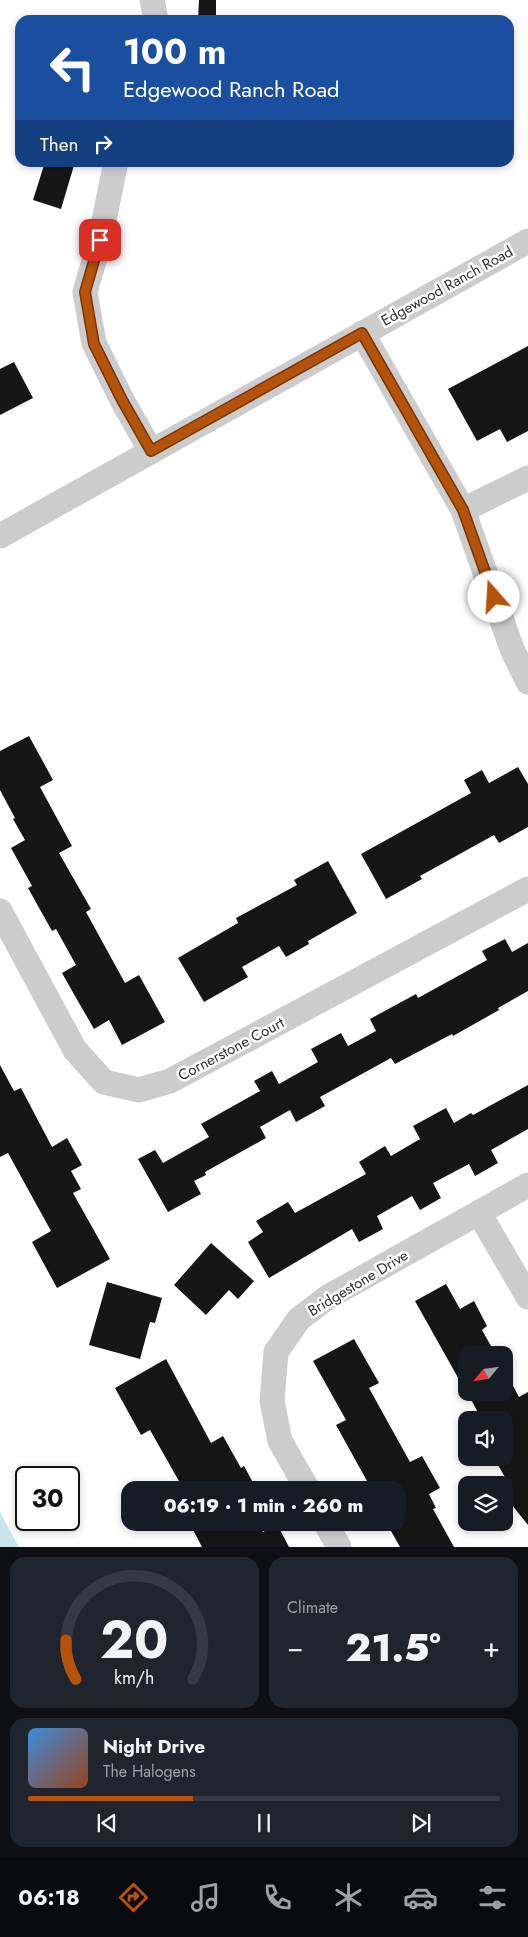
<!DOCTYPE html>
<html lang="en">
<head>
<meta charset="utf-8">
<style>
  :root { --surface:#171b24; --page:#20242c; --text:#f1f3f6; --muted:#9ea1a6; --line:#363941; --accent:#b45309 }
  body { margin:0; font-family:Jost,sans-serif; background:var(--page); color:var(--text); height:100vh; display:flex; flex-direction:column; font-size:19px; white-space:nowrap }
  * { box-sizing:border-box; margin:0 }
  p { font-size:16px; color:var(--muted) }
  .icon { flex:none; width:28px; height:28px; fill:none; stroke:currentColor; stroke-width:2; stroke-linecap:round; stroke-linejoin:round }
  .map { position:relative; height:1547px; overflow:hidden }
  .drawer { display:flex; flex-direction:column; gap:10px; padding:10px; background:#0d0f14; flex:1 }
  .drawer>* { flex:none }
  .hud { position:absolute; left:15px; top:15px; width:499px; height:152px; border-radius:15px; box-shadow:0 2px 8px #0003; background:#1a4fa0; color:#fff; overflow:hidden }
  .needle { width:32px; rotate:241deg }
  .buttons { position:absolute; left:458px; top:1346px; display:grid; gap:10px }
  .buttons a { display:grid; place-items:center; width:55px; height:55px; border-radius:10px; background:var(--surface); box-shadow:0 2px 8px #0003; font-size:25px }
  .speed { position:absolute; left:15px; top:1466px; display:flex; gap:10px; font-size:25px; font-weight:700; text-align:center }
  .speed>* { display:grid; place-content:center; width:65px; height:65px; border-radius:50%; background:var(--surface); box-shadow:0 2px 8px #0003; line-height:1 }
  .speed .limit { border:2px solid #111; border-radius:8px; background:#fff; color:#111 }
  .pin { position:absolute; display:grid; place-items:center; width:42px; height:42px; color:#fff; margin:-21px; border-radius:10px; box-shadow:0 2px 8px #0006 }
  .me { position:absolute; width:55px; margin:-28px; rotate:341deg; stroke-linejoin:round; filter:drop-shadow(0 0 4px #0008) }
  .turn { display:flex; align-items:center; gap:18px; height:105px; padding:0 25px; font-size:22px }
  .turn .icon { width:65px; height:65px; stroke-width:2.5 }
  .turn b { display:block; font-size:35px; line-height:42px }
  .then { display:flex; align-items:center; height:48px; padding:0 25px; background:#0003; gap:10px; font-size:19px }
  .big { font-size:38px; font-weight:800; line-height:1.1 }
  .drawer .widget { flex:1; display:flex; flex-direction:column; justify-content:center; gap:8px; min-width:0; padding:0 18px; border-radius:15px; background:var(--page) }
  .drawer .dial { align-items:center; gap:0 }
  .dial svg { height:130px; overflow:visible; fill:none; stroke:var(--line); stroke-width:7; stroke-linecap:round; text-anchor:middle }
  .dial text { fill:var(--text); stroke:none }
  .song { display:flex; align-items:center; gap:15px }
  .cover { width:60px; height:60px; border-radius:8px; background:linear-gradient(135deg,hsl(210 70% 55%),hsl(20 70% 35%)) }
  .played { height:5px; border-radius:2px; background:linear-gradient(90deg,var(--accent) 35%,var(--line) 35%) }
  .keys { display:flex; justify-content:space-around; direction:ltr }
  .heat { display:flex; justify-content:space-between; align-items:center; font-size:28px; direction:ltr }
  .drawer .tiles { flex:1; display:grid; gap:10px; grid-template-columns:1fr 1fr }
  .widget:last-child { grid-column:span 2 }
  .trip { position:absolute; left:121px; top:1481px; width:285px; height:50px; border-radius:15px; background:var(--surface); box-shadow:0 2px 8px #0003; font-weight:800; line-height:50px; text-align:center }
  .tab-bar { display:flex; height:80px; justify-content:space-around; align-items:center; background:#090b0e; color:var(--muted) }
  .tab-bar .icon { width:35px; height:35px }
  .tab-bar .active { color:var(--accent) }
  .tab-bar b { font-size:22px; color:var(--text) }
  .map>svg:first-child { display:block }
  .water { fill:#c9e3ec }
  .building { fill:#161616 }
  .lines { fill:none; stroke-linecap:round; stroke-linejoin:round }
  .minor { stroke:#ccc; stroke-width:25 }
  .route-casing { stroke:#753606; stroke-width:12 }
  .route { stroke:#b45309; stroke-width:9 }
  .labels { text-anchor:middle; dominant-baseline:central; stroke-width:5; stroke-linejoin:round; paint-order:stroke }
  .street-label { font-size:15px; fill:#2f2f2f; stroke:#fff }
</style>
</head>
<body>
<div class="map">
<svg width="528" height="1547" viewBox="0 0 528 1547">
  <rect width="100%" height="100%" fill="#fff"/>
  <polygon class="water" points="0,1512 19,1547 0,1547"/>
  <g class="building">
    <polygon points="199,0 216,0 216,20 198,20"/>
    <polygon points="45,162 75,162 61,209 33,200"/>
    <polygon points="528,346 528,431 507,442 500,429 477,441 448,389"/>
    <polygon points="14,362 33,398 0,415 0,369"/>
    <polygon points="29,736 53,780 40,787 72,846 59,853 91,909 86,912 125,983 139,975 165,1022 122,1045 109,1020 94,1029 75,996 62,973 76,965 56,929 52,931 28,888 32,886 11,848 25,840 13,819 15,818 0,790 0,751"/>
    <polygon points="518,767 528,784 528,827 499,843 494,835 420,876 422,879 386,899 361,854 471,793 464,780 482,770 489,783"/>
    <polygon points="328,861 357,913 308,941 309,944 286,957 279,946 242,967 248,977 204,1002 178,958 238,923 236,918 297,885 294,880"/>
    <polygon points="505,939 512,952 528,943 528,991 498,1008 499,1010 453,1036 452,1034 395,1064 391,1058 320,1097 325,1106 296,1122 290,1110 260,1127 266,1138 205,1172 206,1175 194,1181 201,1194 168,1212 138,1159 155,1150 163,1163 209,1137 201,1124 260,1091 254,1081 272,1071 279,1084 318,1062 311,1049 341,1033 348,1046 376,1031 370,1019 416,994 418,998 487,960 482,951"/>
    <polygon points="0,1065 14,1091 21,1088 52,1147 67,1138 82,1165 71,1171 81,1189 73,1193 110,1259 57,1288 32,1242 51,1231 8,1153 0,1157"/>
    <polygon points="528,1085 528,1129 491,1150 498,1163 475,1176 469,1164 433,1183 441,1198 420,1210 412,1196 377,1216 383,1229 359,1242 352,1229 269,1278 248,1242 263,1232 256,1221 288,1202 295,1213 366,1174 359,1162 385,1146 391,1156 420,1139 413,1126 446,1108 454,1123 471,1113 473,1115"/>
    <polygon points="211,1243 254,1281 238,1299 229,1290 206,1315 174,1285"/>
    <polygon points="107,1282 162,1298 155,1323 150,1322 140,1359 89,1345"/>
    <polygon points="446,1284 460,1309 474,1301 487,1326 482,1330 496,1355 466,1355 466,1392 415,1301"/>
    <polygon points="354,1339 379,1383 369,1388 410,1462 422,1456 440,1488 429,1494 436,1508 433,1509 454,1547 400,1547 386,1522 398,1522 398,1490 372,1490 336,1425 346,1420 313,1361"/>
    <polygon points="166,1359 211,1443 223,1436 241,1468 244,1466 257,1490 184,1490 150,1430 141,1435 115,1388"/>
    <polygon points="504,1369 519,1397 528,1392 528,1525 504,1495 504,1492 510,1486 494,1458 504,1458 504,1420 482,1420 467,1392 504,1392"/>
    <polygon points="189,1522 258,1522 263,1532 277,1524 289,1547 202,1547"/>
  </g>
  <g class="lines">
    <g class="minor">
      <polyline points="152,0 156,20"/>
      <polyline points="116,162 100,240 85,292 94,343 122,400 151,451"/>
      <polyline points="362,333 463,510 512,649 528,682"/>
      <polyline points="463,510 528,478"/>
      <polyline points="0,536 528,241"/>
      <polyline points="0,911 75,1050 104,1082 139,1090 170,1081 528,889"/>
      <polyline points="479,1213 528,1297"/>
      <polyline points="308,1490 280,1441 272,1401 276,1352 299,1319 328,1297 528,1185"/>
      <polyline points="325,1522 339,1547"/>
    </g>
  </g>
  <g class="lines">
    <defs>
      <polyline id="route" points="100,240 85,292 94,344 122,400 151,451 362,333 463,510 494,597"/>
    </defs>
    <use href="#route" class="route-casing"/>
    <use href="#route" class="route"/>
  </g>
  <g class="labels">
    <g class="street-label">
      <text transform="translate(447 286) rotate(-29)">Edgewood Ranch Road</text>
      <text transform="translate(231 1049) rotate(-28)">Cornerstone Court</text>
      <text transform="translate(358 1283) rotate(-31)">Bridgestone Drive</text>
    </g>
  </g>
</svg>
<div class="buttons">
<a><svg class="needle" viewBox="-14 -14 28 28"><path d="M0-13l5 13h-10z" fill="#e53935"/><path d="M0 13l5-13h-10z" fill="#9ea1a6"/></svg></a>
<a><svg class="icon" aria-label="sound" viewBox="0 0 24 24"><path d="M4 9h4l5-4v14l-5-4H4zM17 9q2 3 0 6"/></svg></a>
<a><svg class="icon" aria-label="layers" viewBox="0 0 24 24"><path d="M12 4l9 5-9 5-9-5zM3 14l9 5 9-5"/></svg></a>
</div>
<div class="speed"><div class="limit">30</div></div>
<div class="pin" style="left:100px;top:240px;background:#d93025"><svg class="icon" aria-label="arrive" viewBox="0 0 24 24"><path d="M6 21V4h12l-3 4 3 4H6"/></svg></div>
<svg class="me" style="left:494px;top:597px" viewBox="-20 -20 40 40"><circle r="19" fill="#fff"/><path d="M0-13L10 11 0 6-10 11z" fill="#b45309"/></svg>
<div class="trip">06:19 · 1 min · 260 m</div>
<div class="hud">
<div class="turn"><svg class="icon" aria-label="left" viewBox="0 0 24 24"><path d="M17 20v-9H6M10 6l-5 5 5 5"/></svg><div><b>100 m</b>Edgewood Ranch Road</div></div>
<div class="then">Then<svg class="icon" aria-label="right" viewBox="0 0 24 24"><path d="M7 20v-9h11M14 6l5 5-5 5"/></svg></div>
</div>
</div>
<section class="drawer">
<div class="tiles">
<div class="widget dial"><svg viewBox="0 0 100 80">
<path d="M14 69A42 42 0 1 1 86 69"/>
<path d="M14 69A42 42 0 0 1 8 45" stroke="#b45309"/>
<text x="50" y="56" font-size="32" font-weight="700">20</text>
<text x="50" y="72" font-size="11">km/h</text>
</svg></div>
<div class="widget"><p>Climate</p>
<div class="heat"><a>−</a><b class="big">21.5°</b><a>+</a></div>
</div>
<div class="widget">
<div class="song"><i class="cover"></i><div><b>Night Drive</b><p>The Halogens</p></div></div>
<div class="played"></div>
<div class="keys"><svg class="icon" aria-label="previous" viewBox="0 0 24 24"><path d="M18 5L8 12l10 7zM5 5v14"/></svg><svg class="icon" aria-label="pause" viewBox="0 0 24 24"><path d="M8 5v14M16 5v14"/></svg><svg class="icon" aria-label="next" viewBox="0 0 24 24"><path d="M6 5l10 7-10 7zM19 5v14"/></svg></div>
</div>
</div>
</section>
<nav class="tab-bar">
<b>06:18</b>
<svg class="icon active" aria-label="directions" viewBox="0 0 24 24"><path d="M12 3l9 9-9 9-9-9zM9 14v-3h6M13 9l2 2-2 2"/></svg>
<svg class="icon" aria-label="music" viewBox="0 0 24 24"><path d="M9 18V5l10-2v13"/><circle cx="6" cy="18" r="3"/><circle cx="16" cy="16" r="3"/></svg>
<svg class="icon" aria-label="phone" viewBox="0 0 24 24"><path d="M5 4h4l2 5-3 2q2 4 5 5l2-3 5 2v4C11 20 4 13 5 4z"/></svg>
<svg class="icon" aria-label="climate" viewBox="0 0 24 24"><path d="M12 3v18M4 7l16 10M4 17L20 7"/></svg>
<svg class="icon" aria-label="car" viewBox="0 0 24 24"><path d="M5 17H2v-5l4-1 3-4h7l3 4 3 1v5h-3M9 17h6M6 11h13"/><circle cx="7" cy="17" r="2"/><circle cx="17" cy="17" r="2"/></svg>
<svg class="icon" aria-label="filters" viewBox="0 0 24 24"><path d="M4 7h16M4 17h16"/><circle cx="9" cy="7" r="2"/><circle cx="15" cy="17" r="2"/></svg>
</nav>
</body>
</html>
